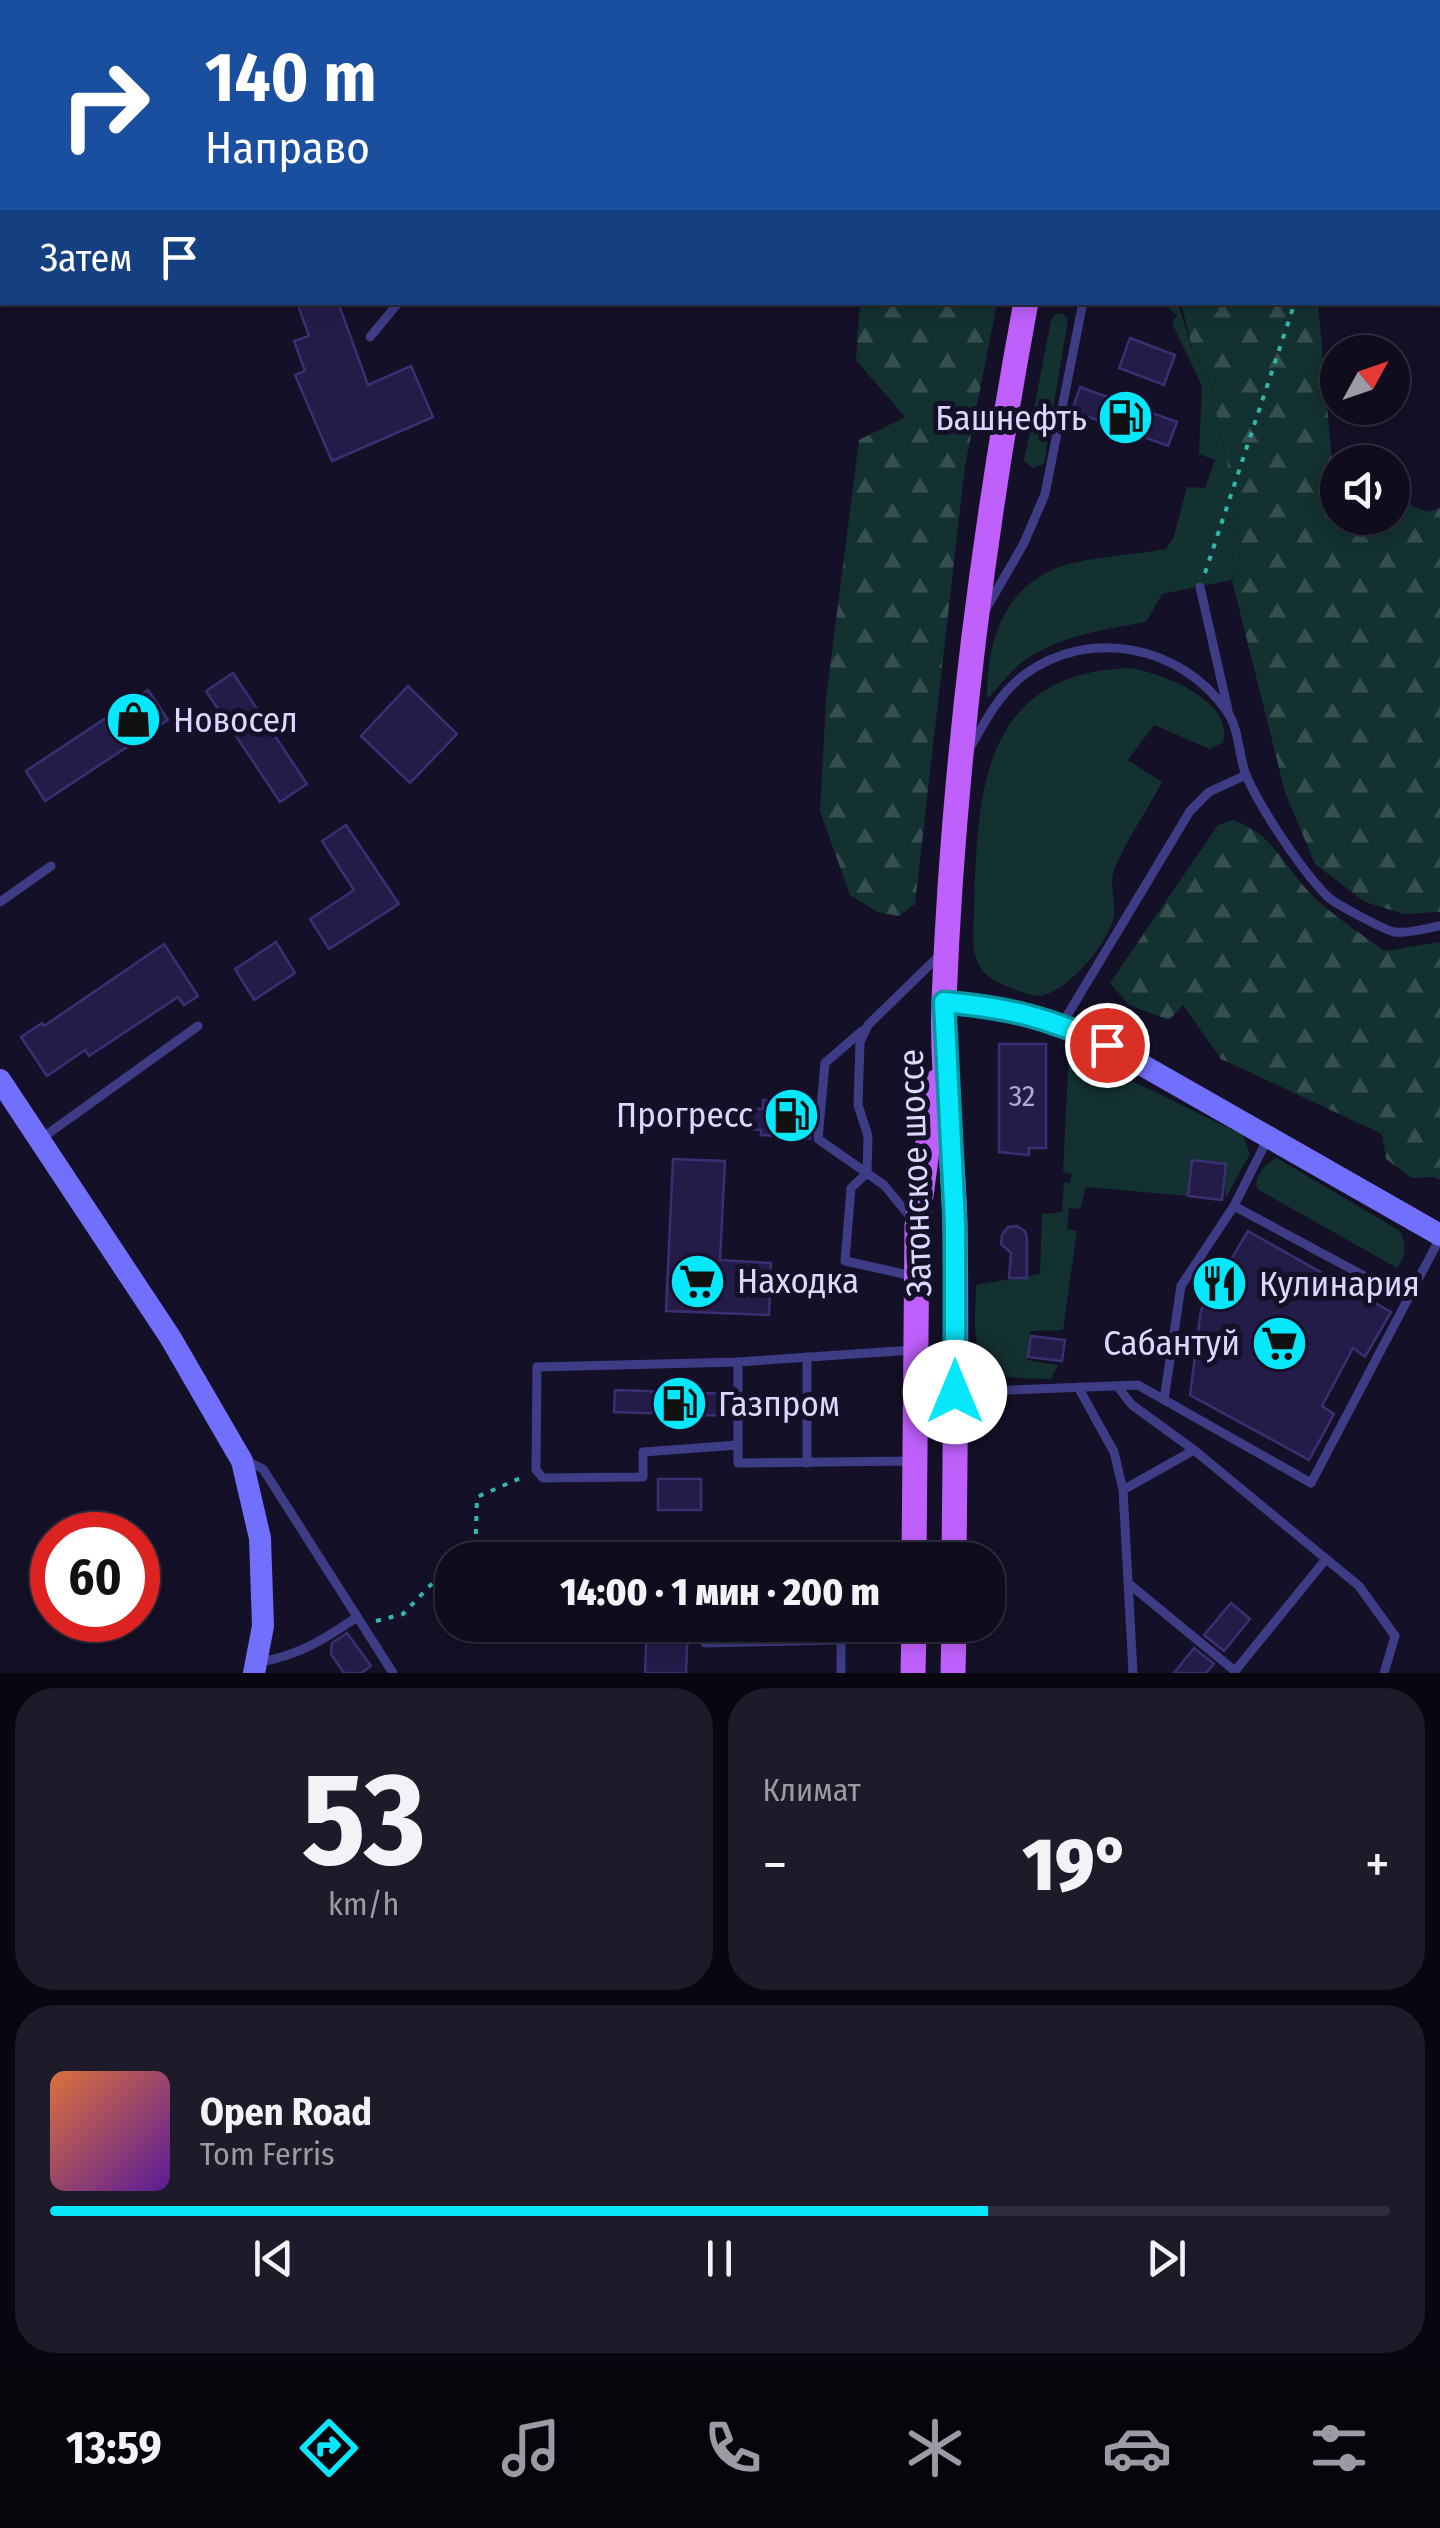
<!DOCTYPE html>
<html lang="ru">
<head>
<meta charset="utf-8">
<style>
  :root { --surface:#0f0c1d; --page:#1d1a2a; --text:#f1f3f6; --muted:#9b9ba4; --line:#2f2c3b; --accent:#07e7fb }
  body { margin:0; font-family:"Fira Sans Condensed",sans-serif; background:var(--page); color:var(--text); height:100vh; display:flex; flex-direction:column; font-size:38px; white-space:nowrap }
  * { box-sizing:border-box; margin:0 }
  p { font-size:32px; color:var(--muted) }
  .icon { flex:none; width:55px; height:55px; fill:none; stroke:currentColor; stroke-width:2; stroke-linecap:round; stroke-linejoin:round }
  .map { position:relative; height:1673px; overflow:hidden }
  .sheet { display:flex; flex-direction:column; gap:15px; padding:15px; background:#080710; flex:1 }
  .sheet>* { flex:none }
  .top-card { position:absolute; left:0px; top:0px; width:1440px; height:305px; box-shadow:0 5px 15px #0003,0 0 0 2px var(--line); background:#1a4fa0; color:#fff; overflow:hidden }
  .needle { width:65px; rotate:50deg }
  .tools { position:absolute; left:1320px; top:335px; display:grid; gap:20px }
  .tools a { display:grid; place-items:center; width:90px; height:90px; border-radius:50%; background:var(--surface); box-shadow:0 5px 15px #0003,0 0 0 2px var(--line); font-size:50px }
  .speed { position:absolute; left:30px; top:1512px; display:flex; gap:20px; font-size:50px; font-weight:700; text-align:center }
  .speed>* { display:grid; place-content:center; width:130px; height:130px; border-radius:50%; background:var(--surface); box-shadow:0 5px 15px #0003,0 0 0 2px var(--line); line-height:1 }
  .speed .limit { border:15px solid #d22; background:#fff; color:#111 }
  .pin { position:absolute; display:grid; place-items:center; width:85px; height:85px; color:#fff; margin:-42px; border:5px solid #fff; border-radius:50%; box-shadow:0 2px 10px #0007 }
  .me { position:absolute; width:110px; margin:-55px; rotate:0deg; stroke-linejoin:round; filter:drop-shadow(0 0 8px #0008) }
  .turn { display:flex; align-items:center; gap:35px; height:210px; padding:0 40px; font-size:45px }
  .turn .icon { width:130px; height:130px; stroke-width:2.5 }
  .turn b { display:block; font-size:70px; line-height:85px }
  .then { display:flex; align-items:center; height:95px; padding:0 40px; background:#0003; gap:20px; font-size:38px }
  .big { font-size:75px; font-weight:800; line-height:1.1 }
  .sheet .widget { flex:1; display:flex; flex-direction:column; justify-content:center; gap:15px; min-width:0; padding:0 35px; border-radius:40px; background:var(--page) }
  .sheet .dial { align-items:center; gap:0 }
  .dial b { font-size:130px; line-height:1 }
  .song { display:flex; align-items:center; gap:30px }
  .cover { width:120px; height:120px; border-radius:15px; background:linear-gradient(135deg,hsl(20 70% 55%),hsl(270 70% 35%)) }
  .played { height:10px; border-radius:5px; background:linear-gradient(90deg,var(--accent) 70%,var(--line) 70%) }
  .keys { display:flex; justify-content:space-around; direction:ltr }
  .heat { display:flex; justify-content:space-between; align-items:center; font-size:55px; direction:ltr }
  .sheet .tiles { flex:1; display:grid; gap:15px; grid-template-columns:1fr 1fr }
  .widget:last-child { grid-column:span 2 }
  .trip { position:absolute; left:435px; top:1542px; width:570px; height:100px; border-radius:40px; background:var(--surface); box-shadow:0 5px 15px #0003,0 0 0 2px var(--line); font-weight:800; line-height:100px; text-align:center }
  .menu { display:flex; height:160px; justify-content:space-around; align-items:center; background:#06050c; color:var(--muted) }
  .menu .icon { width:70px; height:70px }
  .menu .on { color:var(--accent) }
  .menu b { font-size:45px; color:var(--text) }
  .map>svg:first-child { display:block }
  .grass { fill:#133130 }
  .forest { fill:url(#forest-firs) }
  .building { fill:#241c48; stroke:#3b2f73; stroke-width:2.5 }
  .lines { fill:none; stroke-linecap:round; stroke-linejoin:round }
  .path { stroke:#32b7ad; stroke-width:4; stroke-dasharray:5 8; stroke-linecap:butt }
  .lane { stroke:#3d3c85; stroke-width:9 }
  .secondary { stroke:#7170fd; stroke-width:22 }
  .primary { stroke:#bf60fc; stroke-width:25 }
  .route-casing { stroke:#0596a3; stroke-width:25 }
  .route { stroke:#07e7fb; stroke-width:18 }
  .labels { text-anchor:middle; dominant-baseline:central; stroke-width:10; stroke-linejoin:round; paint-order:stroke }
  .number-label { font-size:30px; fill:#ada8d0 }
  .poi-label { font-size:35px; fill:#dbd7fe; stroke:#141027; text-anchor:start }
  .street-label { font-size:35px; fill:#dbd7fe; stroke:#141027 }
</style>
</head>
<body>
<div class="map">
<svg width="1440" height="1673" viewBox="0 0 1440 1673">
  <defs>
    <pattern id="forest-firs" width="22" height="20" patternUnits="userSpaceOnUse" patternTransform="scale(2.5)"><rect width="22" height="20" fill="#133130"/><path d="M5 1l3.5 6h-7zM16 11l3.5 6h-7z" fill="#354e4f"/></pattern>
  </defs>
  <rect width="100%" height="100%" fill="#141027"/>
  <g class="grass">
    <path d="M1164,303H1178L1194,356L1208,375L1237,509L1232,580L1162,594L1146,622C1105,629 1053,637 1020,664C1008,674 998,688 987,699C987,642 1002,589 1059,567C1087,557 1135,555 1166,549L1174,536L1187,487L1205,488L1215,460L1199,454L1202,386L1172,323L1177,316Z"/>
    <polygon points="1063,313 1068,320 1044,464 1033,468 1024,461 1051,320 1056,314"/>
    <path d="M1130,668C1162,673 1234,700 1223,742L1210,749L1154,725L1128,760L1162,782C1147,811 1126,840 1114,870C1109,885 1116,901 1114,916C1110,942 1065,996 1037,996C1028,995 1016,990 1008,987C985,978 976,968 973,943C978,822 965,673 1130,668Z"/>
    <path d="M1069,1050L1243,1135L1250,1154L1225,1199L1226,1164L1192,1160L1188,1196L1086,1187L1080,1209L1069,1208L1067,1229L1077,1231L1063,1330L1031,1331L1027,1360L1058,1365L1051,1379C1036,1378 1018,1379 1003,1376C967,1366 976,1314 976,1285L1040,1274L1042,1214L1062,1212L1064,1183L1070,1182L1072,1174L1063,1172Z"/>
    <path d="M1277,1158L1400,1231C1407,1246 1406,1255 1397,1268L1257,1189C1254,1175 1265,1163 1277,1158Z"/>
  </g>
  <g class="forest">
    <polygon points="860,303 997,303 965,466 915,904 899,916 877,912 850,895 820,811 826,699 859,440 905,417 856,360"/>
    <polygon points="1181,303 1318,303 1333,473 1337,476 1338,518 1392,518 1393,499 1429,512 1440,508 1440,912 1404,914 1365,902 1315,864 1285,792 1232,580 1237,509 1208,375 1194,356"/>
    <path d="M1233,820C1274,833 1286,871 1316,899C1336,918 1362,934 1384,951L1440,942V1180L1434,1177L1412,1178L1386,1159L1382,1134L1221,1059L1183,1005L1169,1020L1129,1005L1110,983L1218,825Z"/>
  </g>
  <g class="building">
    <polygon points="297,302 338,302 368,385 411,366 433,417 332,461 295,375 305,371 294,341 309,336"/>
    <polygon points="1130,338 1175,355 1164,385 1119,368"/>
    <polygon points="1080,387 1177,422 1168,446 1072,411"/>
    <polygon points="233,673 307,784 280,802 206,691"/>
    <polygon points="408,686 457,734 410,783 361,736"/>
    <polygon points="148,690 168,720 45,801 26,771"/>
    <polygon points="346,825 399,904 329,949 310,919 354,890 322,841"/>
    <polygon points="276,942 295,973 254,1000 235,969"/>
    <polygon points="164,944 198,996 184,1005 178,997 89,1056 85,1050 47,1076 21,1037 42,1023 44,1026"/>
    <polygon points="999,1044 1046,1044 1046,1148 1029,1148 1029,1155 999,1152"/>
    <polygon points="763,1100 813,1104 810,1139 761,1135 761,1130 737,1128 738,1107 763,1109"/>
    <polygon points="673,1159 725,1161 720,1260 771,1263 769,1315 666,1311"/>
    <polygon points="1192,1160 1226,1164 1222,1200 1188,1196"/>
    <polygon points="1017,1226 1025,1231 1027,1238 1027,1278 1009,1278 1011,1253 1001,1244 1002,1235 1008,1227"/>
    <polygon points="1248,1231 1391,1312 1365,1357 1353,1348 1322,1406 1334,1414 1309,1460 1190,1395 1201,1310"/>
    <polygon points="1031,1336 1065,1340 1062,1361 1028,1357"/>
    <polygon points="615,1390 730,1394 730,1416 614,1412"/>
    <rect x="658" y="1479" width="43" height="31"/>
    <polygon points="1231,1603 1250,1619 1224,1651 1204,1635"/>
    <polygon points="647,1625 688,1625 686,1673 645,1673"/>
    <polygon points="347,1633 371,1666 361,1673 344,1673 331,1654 332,1643"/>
    <polygon points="1194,1648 1214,1664 1206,1673 1174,1673"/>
  </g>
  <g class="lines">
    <g class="path">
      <polyline points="1336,0 1364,0"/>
      <polyline points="1438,31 1440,27"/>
      <polyline points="1205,573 1295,302"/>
      <polyline points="475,1560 477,1497 525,1476"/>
      <polyline points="376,1621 403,1614 446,1569 452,1568"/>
    </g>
    <g class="lane">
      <polyline points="634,2 635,0"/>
      <polyline points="370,337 399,302"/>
      <polyline points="1200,587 1228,710"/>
      <polyline points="986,609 1024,543 1045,494 1083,302"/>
      <path d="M970,748C985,721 999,694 1024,675C1089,626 1181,646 1226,710C1240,729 1238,755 1246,775C1260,808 1302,871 1327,896C1335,904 1383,929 1394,932C1407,934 1427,928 1440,926"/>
      <polyline points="0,902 51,866"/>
      <polyline points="1062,1024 1190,811 1209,792 1246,775"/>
      <polyline points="862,1031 825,1063 818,1139 884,1185 912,1219"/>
      <polyline points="42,1138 198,1026"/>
      <polyline points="1268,1138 1234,1206 1407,1299"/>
      <polyline points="913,1276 845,1261 851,1188 867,1173 868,1136 858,1105 860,1042 868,1025 942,953"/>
      <polyline points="807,1357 807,1463"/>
      <polyline points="738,1362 738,1463 914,1461"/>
      <polyline points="1117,1386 1132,1405 1194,1450 1359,1586 1395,1636 1384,1673"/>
      <polyline points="1078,1387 1114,1452 1123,1490 1133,1673"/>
      <polyline points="958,1392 1138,1385 1311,1483 1440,1238"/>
      <polyline points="1164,1400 1181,1286 1234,1206"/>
      <polyline points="738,1445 643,1452 643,1477 543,1478 536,1470 537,1367 738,1362 913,1350"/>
      <polyline points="245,1460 263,1469 393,1673"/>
      <polyline points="1123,1490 1194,1450"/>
      <polyline points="893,1560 911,1547"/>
      <polyline points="1128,1583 1235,1671 1326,1559"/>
      <polyline points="841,1625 841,1673"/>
      <polyline points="705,1643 841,1640"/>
      <path d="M259,1662C298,1656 325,1639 357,1617"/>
    </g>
    <g class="secondary">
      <path d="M944,1002C1009,1008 1047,1017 1107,1045L1440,1235"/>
      <polyline points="0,1080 170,1337 242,1461 260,1538 263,1626 254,1673"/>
    </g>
    <g class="primary">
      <polyline points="1096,2 1097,0"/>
      <polyline points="914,1560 917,1226 936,1082"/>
      <path d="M954,1560C955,1449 957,1338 955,1227C954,1152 941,1076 944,1001C953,766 983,533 1026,302"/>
      <polyline points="913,1673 914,1625"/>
      <polyline points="953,1673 954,1625"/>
    </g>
  </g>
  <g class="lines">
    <defs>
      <path id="route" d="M955,1392V1224L944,1002C1009,1008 1047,1017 1107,1045"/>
    </defs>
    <use href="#route" class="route-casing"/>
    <use href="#route" class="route"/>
  </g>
  <defs>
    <symbol id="fuel-disc" viewBox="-11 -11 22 22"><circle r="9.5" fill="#07e7fb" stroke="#141027"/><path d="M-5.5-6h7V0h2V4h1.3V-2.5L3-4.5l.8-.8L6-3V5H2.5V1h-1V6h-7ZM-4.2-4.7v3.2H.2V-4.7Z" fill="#111"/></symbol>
    <symbol id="shop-disc" viewBox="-11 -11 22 22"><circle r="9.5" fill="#07e7fb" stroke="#141027"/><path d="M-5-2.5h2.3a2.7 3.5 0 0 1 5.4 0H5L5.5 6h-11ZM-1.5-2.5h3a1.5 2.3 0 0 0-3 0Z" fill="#111"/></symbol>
    <symbol id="supermarket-disc" viewBox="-11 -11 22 22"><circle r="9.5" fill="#07e7fb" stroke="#141027"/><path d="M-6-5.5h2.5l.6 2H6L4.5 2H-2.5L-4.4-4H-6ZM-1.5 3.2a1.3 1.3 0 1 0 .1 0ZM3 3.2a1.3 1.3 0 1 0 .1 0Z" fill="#111"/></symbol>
    <symbol id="restaurant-disc" viewBox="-11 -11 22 22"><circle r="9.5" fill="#07e7fb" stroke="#141027"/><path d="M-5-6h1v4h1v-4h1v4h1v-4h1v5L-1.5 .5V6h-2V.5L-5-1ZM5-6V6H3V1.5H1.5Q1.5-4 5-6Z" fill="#111"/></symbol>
  </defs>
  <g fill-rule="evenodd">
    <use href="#fuel-disc" x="1094" y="386" width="63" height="63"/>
    <use href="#shop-disc" x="102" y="688" width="63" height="63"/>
    <use href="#fuel-disc" x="760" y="1084" width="63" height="63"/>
    <use href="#supermarket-disc" x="666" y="1250" width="63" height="63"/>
    <use href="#restaurant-disc" x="1188" y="1252" width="63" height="63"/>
    <use href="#supermarket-disc" x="1248" y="1312" width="63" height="63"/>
    <use href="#fuel-disc" x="648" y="1372" width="63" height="63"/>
  </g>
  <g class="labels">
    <g class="number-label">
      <text x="1022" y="1096">32</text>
    </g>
    <g class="poi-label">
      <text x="1087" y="418" text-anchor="end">Башнефть</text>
      <text x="173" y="720">Новосел</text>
      <text x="753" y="1115" text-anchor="end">Прогресс</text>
      <text x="737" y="1281">Находка</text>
      <text x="1259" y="1284">Кулинария</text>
      <text x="1240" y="1343" text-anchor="end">Сабантуй</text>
      <text x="718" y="1404">Газпром</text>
    </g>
    <g class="street-label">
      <text transform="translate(915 1173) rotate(-92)">Затонское шоссе</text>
    </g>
  </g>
</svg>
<div class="tools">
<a><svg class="needle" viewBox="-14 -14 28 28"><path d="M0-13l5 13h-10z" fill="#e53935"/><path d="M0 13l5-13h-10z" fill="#9b9ba4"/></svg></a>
<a><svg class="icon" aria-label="sound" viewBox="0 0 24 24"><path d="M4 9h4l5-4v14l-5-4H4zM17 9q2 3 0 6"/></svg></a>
</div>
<div class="speed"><div class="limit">60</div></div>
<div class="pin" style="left:1107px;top:1045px;background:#d93025"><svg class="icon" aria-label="arrive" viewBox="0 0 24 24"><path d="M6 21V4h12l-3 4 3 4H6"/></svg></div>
<svg class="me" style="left:955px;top:1392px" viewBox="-20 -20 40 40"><circle r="19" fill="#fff"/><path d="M0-13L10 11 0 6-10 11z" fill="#07e7fb"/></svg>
<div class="trip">14:00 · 1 мин · 200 m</div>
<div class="top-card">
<div class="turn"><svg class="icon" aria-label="right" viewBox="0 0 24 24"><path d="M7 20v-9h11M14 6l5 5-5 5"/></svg><div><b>140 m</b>Направо</div></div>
<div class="then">Затем<svg class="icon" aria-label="arrive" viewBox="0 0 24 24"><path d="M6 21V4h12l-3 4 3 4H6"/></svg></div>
</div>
</div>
<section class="sheet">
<div class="tiles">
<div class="widget dial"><b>53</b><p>km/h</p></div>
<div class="widget"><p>Климат</p>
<div class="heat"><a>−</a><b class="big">19°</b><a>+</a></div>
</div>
<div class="widget">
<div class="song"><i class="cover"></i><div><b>Open Road</b><p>Tom Ferris</p></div></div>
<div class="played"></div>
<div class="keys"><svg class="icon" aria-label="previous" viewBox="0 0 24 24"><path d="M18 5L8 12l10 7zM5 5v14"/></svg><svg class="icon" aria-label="pause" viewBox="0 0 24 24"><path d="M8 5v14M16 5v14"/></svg><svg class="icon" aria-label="next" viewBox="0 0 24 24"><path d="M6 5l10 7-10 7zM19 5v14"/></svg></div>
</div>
</div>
</section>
<nav class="menu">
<b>13:59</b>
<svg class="icon on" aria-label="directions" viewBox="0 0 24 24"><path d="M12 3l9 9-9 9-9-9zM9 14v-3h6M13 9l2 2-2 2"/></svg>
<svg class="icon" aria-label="music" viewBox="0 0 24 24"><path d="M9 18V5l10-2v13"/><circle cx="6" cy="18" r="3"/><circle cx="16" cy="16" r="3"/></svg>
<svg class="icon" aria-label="phone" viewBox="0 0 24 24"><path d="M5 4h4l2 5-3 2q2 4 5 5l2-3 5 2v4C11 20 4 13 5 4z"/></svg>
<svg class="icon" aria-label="climate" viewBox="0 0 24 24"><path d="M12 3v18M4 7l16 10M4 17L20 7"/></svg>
<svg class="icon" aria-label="car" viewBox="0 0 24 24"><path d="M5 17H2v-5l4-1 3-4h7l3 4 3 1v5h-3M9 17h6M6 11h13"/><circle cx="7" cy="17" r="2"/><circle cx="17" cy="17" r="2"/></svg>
<svg class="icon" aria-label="filters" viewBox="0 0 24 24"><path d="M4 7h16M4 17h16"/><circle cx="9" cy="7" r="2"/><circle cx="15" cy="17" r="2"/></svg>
</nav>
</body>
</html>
